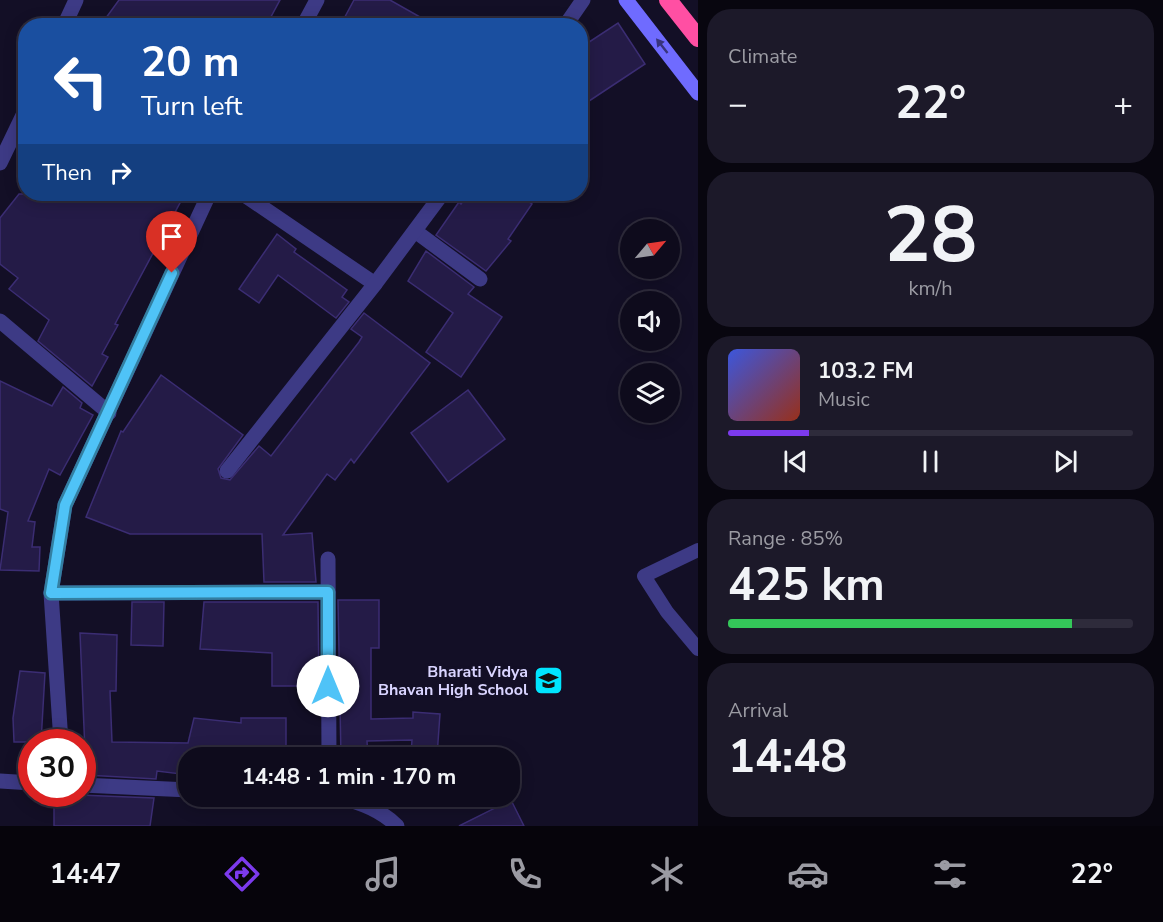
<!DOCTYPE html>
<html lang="en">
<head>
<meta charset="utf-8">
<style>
  :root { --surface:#0e0b1c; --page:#1c1929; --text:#f1f3f6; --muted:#9b9ba3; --line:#2e2b3b; --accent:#7c3aed }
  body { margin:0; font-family:"Nunito Sans",sans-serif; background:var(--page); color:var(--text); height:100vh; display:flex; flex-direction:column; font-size:22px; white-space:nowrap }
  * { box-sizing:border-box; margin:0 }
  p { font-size:20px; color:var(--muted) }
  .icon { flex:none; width:33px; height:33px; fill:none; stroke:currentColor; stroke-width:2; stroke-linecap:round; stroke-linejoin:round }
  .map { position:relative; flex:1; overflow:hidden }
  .details { display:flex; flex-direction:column; gap:9px; padding:9px; background:#08060f; width:465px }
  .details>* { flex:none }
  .hud { position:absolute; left:18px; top:18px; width:570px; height:183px; border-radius:24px; box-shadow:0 3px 15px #0003,0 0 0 2px var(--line); background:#1a4fa0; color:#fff; overflow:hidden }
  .needle { width:39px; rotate:61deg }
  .fabs { position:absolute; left:620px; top:219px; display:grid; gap:12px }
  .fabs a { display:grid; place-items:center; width:60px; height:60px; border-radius:50%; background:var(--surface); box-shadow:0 3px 15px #0003,0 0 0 2px var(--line); font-size:30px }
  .speed { position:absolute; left:18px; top:729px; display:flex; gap:12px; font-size:30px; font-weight:700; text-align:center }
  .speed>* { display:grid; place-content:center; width:78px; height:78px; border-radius:50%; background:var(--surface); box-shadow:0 3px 15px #0003,0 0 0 2px var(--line); line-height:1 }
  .speed .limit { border:9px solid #d22; background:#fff; color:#111 }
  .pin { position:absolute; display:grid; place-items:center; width:51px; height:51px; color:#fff; margin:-62px -26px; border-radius:50% 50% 50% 0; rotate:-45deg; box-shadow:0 0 6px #0007 }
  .pin .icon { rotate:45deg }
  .me { position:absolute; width:66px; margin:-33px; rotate:0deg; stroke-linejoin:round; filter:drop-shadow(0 0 4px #0008) }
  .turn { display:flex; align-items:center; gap:21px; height:126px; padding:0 24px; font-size:27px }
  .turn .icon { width:78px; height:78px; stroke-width:2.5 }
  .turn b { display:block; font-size:42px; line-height:51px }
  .then { display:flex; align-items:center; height:57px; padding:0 24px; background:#0003; gap:12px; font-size:22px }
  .big { font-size:45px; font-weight:700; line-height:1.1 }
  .details .tile { flex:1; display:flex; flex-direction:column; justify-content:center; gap:9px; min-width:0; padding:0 21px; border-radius:24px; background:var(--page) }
  .details .dial { align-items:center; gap:0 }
  .dial b { font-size:78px; line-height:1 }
  .song { display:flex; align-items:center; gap:18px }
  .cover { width:72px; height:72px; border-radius:9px; background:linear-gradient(135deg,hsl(230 70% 55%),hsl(10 70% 35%)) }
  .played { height:6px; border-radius:3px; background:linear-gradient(90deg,var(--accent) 20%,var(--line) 20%) }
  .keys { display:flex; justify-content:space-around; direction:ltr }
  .heat { display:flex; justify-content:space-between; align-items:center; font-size:33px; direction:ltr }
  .charge { height:9px; border-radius:4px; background:linear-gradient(90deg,#34c759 85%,var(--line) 0) }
  .trip { position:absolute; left:178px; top:747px; width:342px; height:60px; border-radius:24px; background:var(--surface); box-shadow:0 3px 15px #0003,0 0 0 2px var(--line); font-weight:700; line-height:60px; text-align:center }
  .dock { display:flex; height:96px; justify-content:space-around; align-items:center; background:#06040b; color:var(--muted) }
  .dock .icon { width:42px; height:42px }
  .dock .selected { color:var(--accent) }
  .dock b { font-size:27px; color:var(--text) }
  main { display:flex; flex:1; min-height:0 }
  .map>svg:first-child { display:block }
  .building { fill:#241b47; stroke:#3b2d73; stroke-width:1.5 }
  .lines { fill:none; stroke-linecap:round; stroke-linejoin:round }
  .lane { stroke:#3d3a85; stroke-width:14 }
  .street { stroke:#3d3a85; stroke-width:15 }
  .secondary { stroke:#6f6bff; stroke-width:15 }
  .highway { stroke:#ff4fa3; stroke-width:18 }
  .oneway { fill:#38347d }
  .route-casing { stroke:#337fa1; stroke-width:15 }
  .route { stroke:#4fc3f7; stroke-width:10 }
  .labels { text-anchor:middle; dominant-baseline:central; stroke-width:6; stroke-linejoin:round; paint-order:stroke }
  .poi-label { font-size:16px; font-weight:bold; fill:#d9d4ff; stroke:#130f26; text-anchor:end }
</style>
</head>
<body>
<main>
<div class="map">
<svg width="698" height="826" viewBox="0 0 698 826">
  <rect width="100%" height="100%" fill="#130f26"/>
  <g class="building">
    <polygon points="119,0 280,0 266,26 100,26"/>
    <polygon points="354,0 390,0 436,26 340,26"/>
    <polygon points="618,23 645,64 580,107 580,48"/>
    <polygon points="19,194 167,194 181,201 115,324 118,325 102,354 108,357 92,386 38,341 49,320 9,289 18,278 0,264 0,218"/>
    <polygon points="468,194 517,194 532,204 508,239 511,241 486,271 436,235 459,202 461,204"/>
    <polygon points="277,234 296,249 294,252 347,290 342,297 349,302 336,318 278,275 259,303 239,289"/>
    <polygon points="426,251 474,287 468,294 502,317 461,377 426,352 453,313 408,281"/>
    <polygon points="364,313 430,363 354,463 351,459 335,480 327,474 283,535 312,533 316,582 264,582 262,534 130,534 86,517 121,431 123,432 161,375 243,435 218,469 221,478 230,480 259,446 271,456 359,342 362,337 351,329"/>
    <polygon points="0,381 52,406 63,387 82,403 80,408 93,415 60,475 49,469 28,521 35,522 32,547 40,547 39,571 0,570 8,512 0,509"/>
    <polygon points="468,390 505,439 448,482 411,433"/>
    <polygon points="338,600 379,600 379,648 371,648 371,719 413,718 413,712 440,714 437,756 411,754 412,740 367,741 368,758 341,758"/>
    <polygon points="132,602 164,602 163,646 131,645"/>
    <polygon points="204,602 318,602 319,686 272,686 272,653 200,649"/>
    <polygon points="80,633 117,635 116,691 110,691 112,742 188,743 194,718 241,723 241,718 286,718 286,758 189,758 189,775 157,771 156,779 86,775"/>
    <polygon points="20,671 45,673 41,742 14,742 13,718"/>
    <polygon points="54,794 154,798 150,826 54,826"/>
    <polygon points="511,800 524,826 459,826"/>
  </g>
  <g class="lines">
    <polyline class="lane" points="698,550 644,576 667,612 698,649"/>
    <g class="street">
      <polyline points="64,26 76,0"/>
      <polyline points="303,26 317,0"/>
      <polyline points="565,26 583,0"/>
      <polyline points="0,163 26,109"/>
      <polyline points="243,194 375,284"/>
      <polyline points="415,231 480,279"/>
      <polyline points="0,321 109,413"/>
      <polyline points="227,471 375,284 442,194"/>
      <polyline points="328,559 329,758"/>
      <polyline points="51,593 328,592"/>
      <polyline points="61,742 51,593 65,505 209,194"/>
      <polyline points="0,781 32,783"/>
      <polyline points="82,785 189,790"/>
      <path d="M325,796C351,798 379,808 397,826"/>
    </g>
    <polyline class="secondary" points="626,0 698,93"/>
    <polyline class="highway" points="668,0 698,38"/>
  </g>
  <defs><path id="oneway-solid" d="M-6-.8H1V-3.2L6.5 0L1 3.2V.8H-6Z" transform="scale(1.5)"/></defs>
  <use class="oneway" href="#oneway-solid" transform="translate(662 46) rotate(-128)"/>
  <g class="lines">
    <defs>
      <polyline id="route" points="172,273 65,505 51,593 328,592 328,686"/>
    </defs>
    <use href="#route" class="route-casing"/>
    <use href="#route" class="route"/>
  </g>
  <defs>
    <symbol id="school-square" viewBox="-11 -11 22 22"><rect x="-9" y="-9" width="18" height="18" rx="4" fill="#00e5ff" stroke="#130f26"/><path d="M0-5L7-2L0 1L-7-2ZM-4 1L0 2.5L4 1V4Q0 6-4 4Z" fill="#111"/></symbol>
  </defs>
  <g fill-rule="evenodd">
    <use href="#school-square" x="532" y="664" width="33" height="33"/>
  </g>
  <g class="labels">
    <g class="poi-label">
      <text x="528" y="672">Bharati Vidya<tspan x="528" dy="18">Bhavan High School</tspan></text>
    </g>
  </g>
</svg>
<div class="fabs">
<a><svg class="needle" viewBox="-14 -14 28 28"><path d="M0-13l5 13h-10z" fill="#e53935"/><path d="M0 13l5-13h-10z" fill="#9b9ba3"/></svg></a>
<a><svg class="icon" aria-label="sound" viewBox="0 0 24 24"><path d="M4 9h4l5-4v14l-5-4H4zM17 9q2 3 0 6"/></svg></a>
<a><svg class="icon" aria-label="layers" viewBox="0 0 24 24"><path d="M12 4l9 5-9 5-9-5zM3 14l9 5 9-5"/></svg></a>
</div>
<div class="speed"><div class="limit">30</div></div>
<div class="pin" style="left:172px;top:273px;background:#d93025"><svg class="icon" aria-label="arrive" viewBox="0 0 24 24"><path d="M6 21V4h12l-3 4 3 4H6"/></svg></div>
<svg class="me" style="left:328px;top:686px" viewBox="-20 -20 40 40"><circle r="19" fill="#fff"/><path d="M0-13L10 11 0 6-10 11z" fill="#4fc3f7"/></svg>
<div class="trip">14:48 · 1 min · 170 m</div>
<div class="hud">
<div class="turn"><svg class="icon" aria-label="left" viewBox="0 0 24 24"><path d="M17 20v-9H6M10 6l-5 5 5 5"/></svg><div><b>20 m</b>Turn left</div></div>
<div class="then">Then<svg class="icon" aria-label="right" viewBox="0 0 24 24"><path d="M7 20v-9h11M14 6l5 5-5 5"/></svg></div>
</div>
</div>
<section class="details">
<div class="tile"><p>Climate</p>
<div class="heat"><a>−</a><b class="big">22°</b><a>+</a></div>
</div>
<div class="tile dial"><b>28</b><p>km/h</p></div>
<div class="tile">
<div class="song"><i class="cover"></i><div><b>103.2 FM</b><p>Music</p></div></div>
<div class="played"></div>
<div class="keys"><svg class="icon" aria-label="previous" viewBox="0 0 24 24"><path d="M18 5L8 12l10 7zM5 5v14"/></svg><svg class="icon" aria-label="pause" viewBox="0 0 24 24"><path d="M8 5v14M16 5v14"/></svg><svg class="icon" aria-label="next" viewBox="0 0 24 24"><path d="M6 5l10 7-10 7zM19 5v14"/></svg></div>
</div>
<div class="tile"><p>Range · 85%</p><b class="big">425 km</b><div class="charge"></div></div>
<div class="tile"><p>Arrival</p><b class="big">14:48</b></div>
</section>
</main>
<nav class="dock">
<b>14:47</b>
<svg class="icon selected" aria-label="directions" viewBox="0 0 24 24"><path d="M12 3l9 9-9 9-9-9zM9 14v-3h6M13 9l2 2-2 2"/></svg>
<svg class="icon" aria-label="music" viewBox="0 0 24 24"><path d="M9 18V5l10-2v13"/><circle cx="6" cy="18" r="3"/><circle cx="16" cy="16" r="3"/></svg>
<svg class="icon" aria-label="phone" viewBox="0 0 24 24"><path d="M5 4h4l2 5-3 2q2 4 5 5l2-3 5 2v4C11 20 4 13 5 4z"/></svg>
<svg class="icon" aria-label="climate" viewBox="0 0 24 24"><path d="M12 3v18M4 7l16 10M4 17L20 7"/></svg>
<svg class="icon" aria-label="car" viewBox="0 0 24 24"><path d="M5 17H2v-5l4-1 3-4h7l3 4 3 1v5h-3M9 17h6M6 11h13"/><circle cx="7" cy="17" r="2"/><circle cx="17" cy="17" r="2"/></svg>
<svg class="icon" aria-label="filters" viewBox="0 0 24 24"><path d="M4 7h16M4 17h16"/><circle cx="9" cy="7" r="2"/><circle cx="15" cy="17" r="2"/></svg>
<b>22°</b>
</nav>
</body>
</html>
